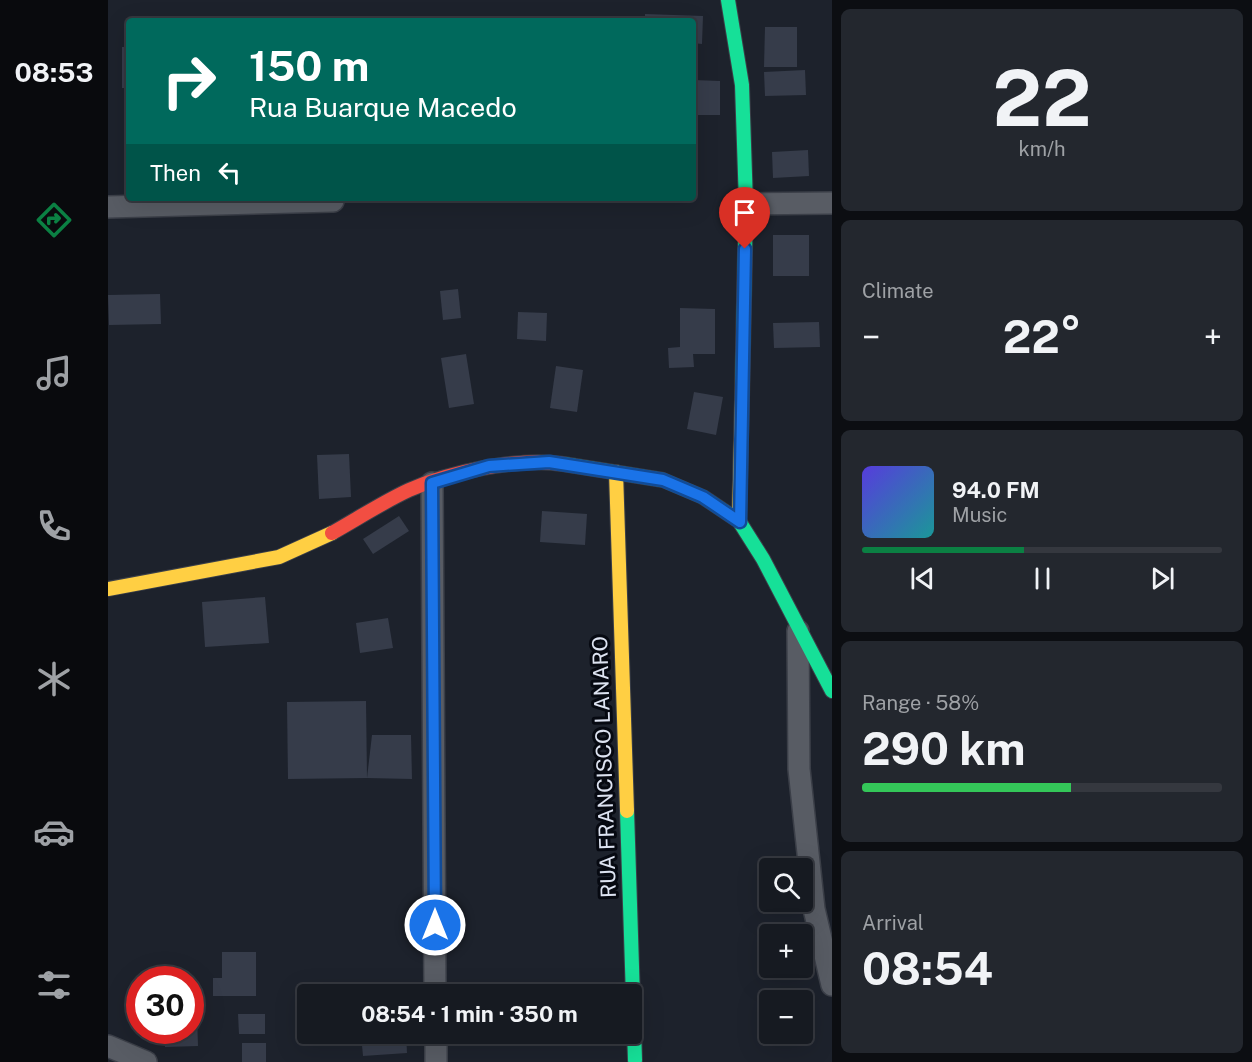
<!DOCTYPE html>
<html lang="en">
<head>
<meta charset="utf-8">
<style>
  :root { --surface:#161a21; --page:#23272e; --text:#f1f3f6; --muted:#9ea1a5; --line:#35383f; --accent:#0b8043 }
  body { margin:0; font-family:"Public Sans",sans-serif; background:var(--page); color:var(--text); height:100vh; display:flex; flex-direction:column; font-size:22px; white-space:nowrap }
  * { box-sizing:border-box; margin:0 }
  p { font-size:20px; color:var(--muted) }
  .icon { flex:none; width:33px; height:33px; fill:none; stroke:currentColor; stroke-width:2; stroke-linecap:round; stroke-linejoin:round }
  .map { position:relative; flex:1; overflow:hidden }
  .panel { display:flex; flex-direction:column; gap:9px; padding:9px; background:#0c0e12; width:420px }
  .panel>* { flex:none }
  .banner { position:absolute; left:18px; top:18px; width:570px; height:183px; border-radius:6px; box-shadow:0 6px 24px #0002,0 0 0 2px var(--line); background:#00695c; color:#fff; overflow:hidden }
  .fabs { position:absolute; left:651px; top:858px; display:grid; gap:12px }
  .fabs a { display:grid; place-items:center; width:54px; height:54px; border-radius:6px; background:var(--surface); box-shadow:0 6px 24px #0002,0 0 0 2px var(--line); font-size:30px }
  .speed { position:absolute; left:18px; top:966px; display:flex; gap:12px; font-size:30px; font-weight:700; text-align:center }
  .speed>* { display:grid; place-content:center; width:78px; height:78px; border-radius:50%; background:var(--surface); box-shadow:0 6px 24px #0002,0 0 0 2px var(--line); line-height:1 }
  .speed .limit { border:9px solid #d22; background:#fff; color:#111 }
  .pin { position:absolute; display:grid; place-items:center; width:51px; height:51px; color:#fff; margin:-62px -26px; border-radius:50% 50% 50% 0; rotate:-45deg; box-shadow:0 0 6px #0007 }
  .pin .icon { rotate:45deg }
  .me { position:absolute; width:66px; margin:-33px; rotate:0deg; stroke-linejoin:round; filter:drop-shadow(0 0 4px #0008) }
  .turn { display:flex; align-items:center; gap:21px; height:126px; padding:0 24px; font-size:27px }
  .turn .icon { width:78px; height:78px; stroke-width:2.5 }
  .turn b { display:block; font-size:42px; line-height:51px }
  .then { display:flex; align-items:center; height:57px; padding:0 24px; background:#0003; gap:12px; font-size:22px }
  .big { font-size:45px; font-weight:700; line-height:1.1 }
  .panel .card { flex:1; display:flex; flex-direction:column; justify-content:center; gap:9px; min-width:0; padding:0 21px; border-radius:9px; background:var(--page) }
  .panel .dial { align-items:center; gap:0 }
  .dial b { font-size:78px; line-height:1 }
  .song { display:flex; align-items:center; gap:18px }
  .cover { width:72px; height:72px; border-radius:9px; background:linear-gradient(135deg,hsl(250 70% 55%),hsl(180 70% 35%)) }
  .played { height:6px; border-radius:3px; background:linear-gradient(90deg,var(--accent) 45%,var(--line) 45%) }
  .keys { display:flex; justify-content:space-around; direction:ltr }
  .heat { display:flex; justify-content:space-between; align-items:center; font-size:33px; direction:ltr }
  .charge { height:9px; border-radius:4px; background:linear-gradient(90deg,#34c759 58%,var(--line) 0) }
  .trip { position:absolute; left:189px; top:984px; width:345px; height:60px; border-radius:6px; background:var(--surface); box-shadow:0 6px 24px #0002,0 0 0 2px var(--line); font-weight:700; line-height:60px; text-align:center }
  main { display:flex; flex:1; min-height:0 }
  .dock { display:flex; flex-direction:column; width:108px; justify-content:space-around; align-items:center; background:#090a0d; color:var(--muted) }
  .dock .icon { width:42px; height:42px }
  .dock .selected { color:var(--accent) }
  .dock b { font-size:27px; color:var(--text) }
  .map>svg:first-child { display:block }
  .building { fill:#363c4a }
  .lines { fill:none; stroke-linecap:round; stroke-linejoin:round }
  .street-casing { stroke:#3b3f48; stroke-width:24 }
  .fast-casing { stroke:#3b3f48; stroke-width:16 }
  .slow-casing { stroke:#3b3f48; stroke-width:16 }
  .jam-casing { stroke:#3b3f48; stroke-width:16 }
  .street { stroke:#585c64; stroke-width:21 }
  .fast { stroke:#16e098; stroke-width:14 }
  .slow { stroke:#ffcf43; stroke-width:14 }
  .jam { stroke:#f24e42; stroke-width:14 }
  .route-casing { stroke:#114b97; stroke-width:15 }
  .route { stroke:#1a73e8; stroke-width:10 }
  .labels { text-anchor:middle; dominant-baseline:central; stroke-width:6; stroke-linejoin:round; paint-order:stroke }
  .street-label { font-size:21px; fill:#dde3f1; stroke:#060911 }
</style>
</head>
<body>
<main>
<nav class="dock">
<b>08:53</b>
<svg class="icon selected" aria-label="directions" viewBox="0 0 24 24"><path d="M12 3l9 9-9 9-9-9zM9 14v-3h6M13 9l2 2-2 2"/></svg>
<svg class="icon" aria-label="music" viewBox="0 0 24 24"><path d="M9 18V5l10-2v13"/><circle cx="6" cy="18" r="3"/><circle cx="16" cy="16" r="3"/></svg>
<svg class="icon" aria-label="phone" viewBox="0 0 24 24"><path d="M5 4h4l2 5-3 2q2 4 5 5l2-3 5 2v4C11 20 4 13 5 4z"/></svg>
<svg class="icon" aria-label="climate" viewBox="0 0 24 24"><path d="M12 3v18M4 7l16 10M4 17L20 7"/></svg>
<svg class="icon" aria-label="car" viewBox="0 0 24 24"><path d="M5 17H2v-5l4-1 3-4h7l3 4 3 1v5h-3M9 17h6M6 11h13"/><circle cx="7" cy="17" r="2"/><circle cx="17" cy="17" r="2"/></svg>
<svg class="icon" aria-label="filters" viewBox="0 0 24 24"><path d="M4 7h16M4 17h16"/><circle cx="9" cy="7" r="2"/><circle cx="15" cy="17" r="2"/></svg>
</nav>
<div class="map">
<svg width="724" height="1062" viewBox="0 0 724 1062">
  <rect width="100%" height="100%" fill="#1d222c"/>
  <g class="building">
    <polygon points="537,14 595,16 594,44 585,43 585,21 537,21"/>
    <polygon points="657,27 689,27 689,67 656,67"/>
    <rect x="14" y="47" width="7" height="41"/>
    <polygon points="697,70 698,95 657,96 656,72"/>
    <polygon points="585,80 612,81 612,115 585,115"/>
    <polygon points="700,150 701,176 665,178 664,152"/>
    <rect x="665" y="235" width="36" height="41"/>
    <polygon points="350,289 353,318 335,320 332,291"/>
    <polygon points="52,294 53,324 1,325 0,295"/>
    <polygon points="572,308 607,309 607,354 585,354 586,367 561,368 560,348 572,347"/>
    <polygon points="410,312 439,313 438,341 409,339"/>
    <polygon points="711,322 712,347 666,348 665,323"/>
    <polygon points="358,354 366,404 341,408 333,358"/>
    <polygon points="448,366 475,370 469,412 442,408"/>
    <polygon points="586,392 615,397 608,435 579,429"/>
    <polygon points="241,454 243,497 211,499 209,455"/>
    <polygon points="434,511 479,514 477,545 432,542"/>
    <polygon points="291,516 301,531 265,554 255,539"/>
    <polygon points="157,597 161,643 97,647 94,602"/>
    <polygon points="280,618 285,648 252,653 248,623"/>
    <polygon points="258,701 259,778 180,779 179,702"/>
    <polygon points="264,735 303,735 304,779 259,778"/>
    <polygon points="114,952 148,952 148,996 105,996 105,978 114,978"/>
    <polygon points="291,989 291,994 249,994 249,990"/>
    <polygon points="130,1014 157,1014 157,1034 131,1034"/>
    <polygon points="82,1015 89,1015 90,1046 57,1047 56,1030 82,1030"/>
    <polygon points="253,1034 298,1034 299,1053 255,1056"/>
    <rect x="134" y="1043" width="24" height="19"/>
  </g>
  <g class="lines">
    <defs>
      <g id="street">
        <polyline points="638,204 724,203"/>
        <polyline points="0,207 225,201"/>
        <polyline points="324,483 327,994"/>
        <polyline points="690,631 691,769 706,909 724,985"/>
        <polyline points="328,1034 328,1062"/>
        <polyline points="0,1046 38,1062"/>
      </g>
      <g id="fast">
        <polyline points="620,0 634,85 638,204 634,399"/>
        <polyline points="455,464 555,480 595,497 631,521 655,559 724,691"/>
        <polyline points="519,811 527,1060"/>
      </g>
      <g id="slow">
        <polyline points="508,472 519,811"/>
        <polyline points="631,521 634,399"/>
        <polyline points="0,589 171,557 224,533"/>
      </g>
      <path id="jam" d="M224,533C249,519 275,502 301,490C342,472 411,457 455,464"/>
    </defs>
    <use href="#street" class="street-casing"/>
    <use href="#fast" class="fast-casing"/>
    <use href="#slow" class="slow-casing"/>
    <use href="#jam" class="jam-casing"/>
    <use href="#street" class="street"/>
    <use href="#fast" class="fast"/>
    <use href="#slow" class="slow"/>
    <use href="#jam" class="jam"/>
  </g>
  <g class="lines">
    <defs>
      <polyline id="route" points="327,925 324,483 381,466 441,462 555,480 595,497 632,522 637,249"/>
    </defs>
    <use href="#route" class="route-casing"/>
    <use href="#route" class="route"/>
  </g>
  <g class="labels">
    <g class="street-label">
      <text transform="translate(496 767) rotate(-92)">RUA FRANCISCO LANARO</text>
    </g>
  </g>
</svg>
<div class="fabs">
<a><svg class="icon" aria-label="search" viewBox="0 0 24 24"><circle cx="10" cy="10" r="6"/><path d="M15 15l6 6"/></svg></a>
<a>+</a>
<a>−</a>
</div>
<div class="speed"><div class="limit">30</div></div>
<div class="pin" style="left:637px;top:249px;background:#d93025"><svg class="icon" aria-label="arrive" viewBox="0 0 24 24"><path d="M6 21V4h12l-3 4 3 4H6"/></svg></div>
<svg class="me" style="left:327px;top:925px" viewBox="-20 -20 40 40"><circle r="17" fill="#1a73e8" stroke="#fff" stroke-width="3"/><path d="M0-11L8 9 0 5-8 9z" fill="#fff"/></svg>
<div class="trip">08:54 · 1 min · 350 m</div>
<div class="banner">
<div class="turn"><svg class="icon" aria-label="right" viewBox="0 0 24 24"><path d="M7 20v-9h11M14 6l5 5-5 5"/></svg><div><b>150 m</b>Rua Buarque Macedo</div></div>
<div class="then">Then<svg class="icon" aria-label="left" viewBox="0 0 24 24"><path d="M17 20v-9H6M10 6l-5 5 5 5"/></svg></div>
</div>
</div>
<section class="panel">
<div class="card dial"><b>22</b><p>km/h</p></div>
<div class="card"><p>Climate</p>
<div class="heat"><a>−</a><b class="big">22°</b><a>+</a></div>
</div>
<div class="card">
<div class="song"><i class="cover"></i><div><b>94.0 FM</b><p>Music</p></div></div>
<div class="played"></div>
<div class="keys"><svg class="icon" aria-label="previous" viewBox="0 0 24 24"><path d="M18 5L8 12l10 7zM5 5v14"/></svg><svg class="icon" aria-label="pause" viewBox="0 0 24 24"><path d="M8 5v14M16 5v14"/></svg><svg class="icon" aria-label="next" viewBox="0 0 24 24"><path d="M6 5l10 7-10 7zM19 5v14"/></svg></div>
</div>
<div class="card"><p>Range · 58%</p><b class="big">290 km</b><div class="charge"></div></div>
<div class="card"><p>Arrival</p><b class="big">08:54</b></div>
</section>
</main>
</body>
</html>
